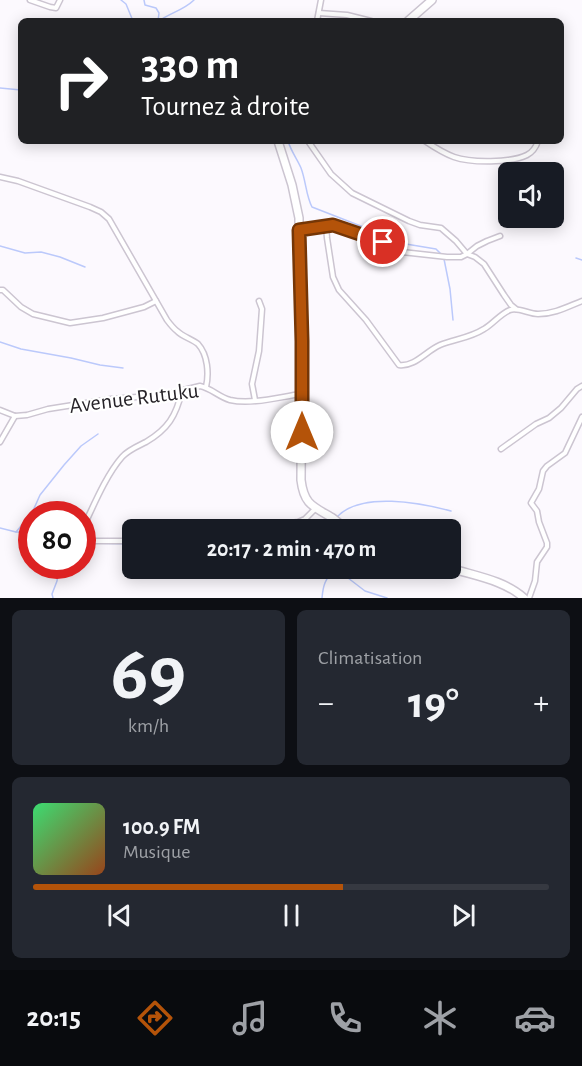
<!DOCTYPE html>
<html lang="fr">
<head>
<meta charset="utf-8">
<style>
  :root { --surface:#171b24; --page:#242831; --text:#f1f3f6; --muted:#9ea1a6; --line:#363941; --accent:#b45309 }
  body { margin:0; font-family:"Alegreya Sans",sans-serif; background:var(--page); color:var(--text); height:100vh; display:flex; flex-direction:column; font-size:22px; white-space:nowrap }
  * { box-sizing:border-box; margin:0 }
  p { font-size:20px; color:var(--muted) }
  .icon { flex:none; width:33px; height:33px; fill:none; stroke:currentColor; stroke-width:2; stroke-linecap:round; stroke-linejoin:round }
  .map { position:relative; height:598px; overflow:hidden }
  .panel { display:flex; flex-direction:column; gap:12px; padding:12px; background:#0d0f14; flex:1 }
  .panel>* { flex:none }
  .hud { position:absolute; left:18px; top:18px; width:546px; height:126px; border-radius:9px; box-shadow:0 3px 15px #0003; background:#202124; color:#fff; overflow:hidden }
  .controls { position:absolute; left:498px; top:162px; display:grid; gap:12px }
  .controls a { display:grid; place-items:center; width:66px; height:66px; border-radius:9px; background:var(--surface); box-shadow:0 3px 15px #0003; font-size:30px }
  .speed { position:absolute; left:18px; top:501px; display:flex; gap:12px; font-size:30px; font-weight:700; text-align:center }
  .speed>* { display:grid; place-content:center; width:78px; height:78px; border-radius:50%; background:var(--surface); box-shadow:0 3px 15px #0003; line-height:1 }
  .speed .limit { border:9px solid #d22; background:#fff; color:#111 }
  .pin { position:absolute; display:grid; place-items:center; width:51px; height:51px; color:#fff; margin:-26px; border:3px solid #fff; border-radius:50%; box-shadow:0 2px 6px #0007 }
  .me { position:absolute; width:66px; margin:-33px; rotate:0deg; stroke-linejoin:round; filter:drop-shadow(0 0 4px #0008) }
  .turn { display:flex; align-items:center; gap:21px; height:126px; padding:0 24px; font-size:27px }
  .turn .icon { width:78px; height:78px; stroke-width:2.5 }
  .turn b { display:block; font-size:42px; line-height:51px }
  .big { font-size:45px; font-weight:700; line-height:1.1 }
  .panel .tile { flex:1; display:flex; flex-direction:column; justify-content:center; gap:9px; min-width:0; padding:0 21px; border-radius:9px; background:var(--page) }
  .panel .dial { align-items:center; gap:0 }
  .dial b { font-size:78px; line-height:1 }
  .song { display:flex; align-items:center; gap:18px }
  .cover { width:72px; height:72px; border-radius:9px; background:linear-gradient(135deg,hsl(140 70% 55%),hsl(20 70% 35%)) }
  .played { height:6px; border-radius:3px; background:linear-gradient(90deg,var(--accent) 60%,var(--line) 60%) }
  .keys { display:flex; justify-content:space-around; direction:ltr }
  .heat { display:flex; justify-content:space-between; align-items:center; font-size:33px; direction:ltr }
  .panel .tiles { flex:1; display:grid; gap:12px; grid-template-columns:1fr 1fr }
  .tile:last-child { grid-column:span 2 }
  .trip { position:absolute; left:122px; top:519px; width:339px; height:60px; border-radius:9px; background:var(--surface); box-shadow:0 3px 15px #0003; font-weight:700; line-height:60px; text-align:center }
  .menu { display:flex; height:96px; justify-content:space-around; align-items:center; background:#090b0e; color:var(--muted) }
  .menu .icon { width:42px; height:42px }
  .menu .selected { color:var(--accent) }
  .menu b { font-size:27px; color:var(--text) }
  .map>svg:first-child { display:block }
  .lines { fill:none; stroke-linecap:round; stroke-linejoin:round }
  .stream { stroke:#bbc9fb; stroke-width:1.5 }
  .street-casing { stroke:#ccc5d1; stroke-width:7 }
  .highway-casing { stroke:#ccc5d1; stroke-width:10 }
  .street { stroke:#fff; stroke-width:4 }
  .highway { stroke:#fff; stroke-width:7 }
  .route-casing { stroke:#753606; stroke-width:15 }
  .route { stroke:#b45309; stroke-width:10 }
  .labels { text-anchor:middle; dominant-baseline:central; stroke-width:4.5; stroke-linejoin:round; paint-order:stroke }
  .street-label { font-size:22px; fill:#272429; stroke:#fff }
</style>
</head>
<body>
<div class="map">
<svg width="582" height="598" viewBox="0 0 582 598">
  <rect width="100%" height="100%" fill="#fcf9fe"/>
  <g class="lines">
    <g class="stream">
      <polyline points="121,0 126,4 133,21"/>
      <polyline points="144,0 145,5 156,8 159,13 158,21"/>
      <path d="M159,21C170,13 184,10 194,0"/>
      <polyline points="0,88 21,90"/>
      <path d="M288,141C291,151 297,159 301,168C306,181 306,196 312,207L371,230L388,241L436,249L442,255"/>
      <polyline points="0,246 25,253 41,252 60,257 85,267"/>
      <polyline points="576,258 582,260"/>
      <polyline points="444,259 450,289 453,320"/>
      <polyline points="0,342 21,349 71,358 100,365 123,368"/>
      <path d="M337,517C361,491 421,503 451,511"/>
      <polyline points="0,528 16,532 32,532"/>
      <polyline points="326,530 334,521"/>
      <polyline points="16,532 32,513 40,495 64,465 81,446 98,434"/>
      <polyline points="91,543 132,544"/>
      <polyline points="335,568 365,591 387,598"/>
      <polyline points="53,598 52,594 57,581 59,566"/>
      <path d="M322,598C323,586 325,578 335,570"/>
    </g>
    <defs>
      <g id="street">
        <polyline points="30,0 50,7 56,8 60,0"/>
        <polyline points="319,13 347,15 371,21"/>
        <polyline points="317,21 321,0"/>
        <polyline points="308,141 331,174 352,193 409,221 420,225 441,228 456,241 467,254 475,257 484,264 504,295 511,305 516,309"/>
        <path d="M425,141C434,147 443,153 454,157C471,163 511,163 527,155C533,152 536,147 538,141"/>
        <path d="M0,177L18,181L90,207L101,212L109,219L167,320C170,324 173,328 177,331C183,337 192,339 198,344C208,355 209,374 206,387"/>
        <path d="M326,225L327,238L333,277L339,290L366,320L399,365C415,367 426,351 440,345C455,339 470,338 484,329C493,324 500,314 510,310C518,307 529,314 538,314C554,314 567,307 582,301"/>
        <polyline points="300,230 333,225 383,242 395,250 402,252 447,257 461,257 467,254 477,246 487,241 500,236"/>
        <polyline points="0,290 3,290 21,307 33,314 70,323 103,318 144,307 156,301"/>
        <polyline points="255,400 252,384 259,351 262,309 259,301"/>
        <path d="M0,410L15,416L27,415L48,409L111,399L163,395L200,386C211,388 219,397 230,400C251,405 279,397 301,394"/>
        <polyline points="0,442 15,416"/>
        <polyline points="501,449 536,424 549,418 561,408 577,389 582,386"/>
        <path d="M82,530C93,507 106,475 122,457C128,450 138,446 146,442C168,429 176,416 182,391"/>
        <polyline points="240,530 298,522 305,519 315,509"/>
        <polyline points="82,541 132,541"/>
        <polyline points="529,598 535,581 537,562 547,547 547,543 539,522 537,511 531,503 539,489 543,471 547,466 565,453 582,417"/>
      </g>
      <g id="highway">
        <polyline points="408,21 432,0"/>
        <path d="M278,141L292,185L299,218V280L302,341L301,480C304,504 312,506 331,517C337,521 342,526 347,530"/>
        <path d="M450,568C475,576 504,580 524,598"/>
      </g>
    </defs>
    <use href="#street" class="street-casing"/>
    <use href="#highway" class="highway-casing"/>
    <use href="#street" class="street"/>
    <use href="#highway" class="highway"/>
  </g>
  <g class="lines">
    <defs>
      <polyline id="route" points="302,432 302,341 299,230 333,225 383,242"/>
    </defs>
    <use href="#route" class="route-casing"/>
    <use href="#route" class="route"/>
  </g>
  <g class="labels">
    <g class="street-label">
      <text transform="translate(134 398) rotate(-7)">Avenue Rutuku</text>
    </g>
  </g>
</svg>
<div class="controls">
<a><svg class="icon" aria-label="sound" viewBox="0 0 24 24"><path d="M4 9h4l5-4v14l-5-4H4zM17 9q2 3 0 6"/></svg></a>
</div>
<div class="speed"><div class="limit">80</div></div>
<div class="pin" style="left:383px;top:242px;background:#d93025"><svg class="icon" aria-label="arrive" viewBox="0 0 24 24"><path d="M6 21V4h12l-3 4 3 4H6"/></svg></div>
<svg class="me" style="left:302px;top:432px" viewBox="-20 -20 40 40"><circle r="19" fill="#fff"/><path d="M0-13L10 11 0 6-10 11z" fill="#b45309"/></svg>
<div class="trip">20:17 · 2 min · 470 m</div>
<div class="hud">
<div class="turn"><svg class="icon" aria-label="right" viewBox="0 0 24 24"><path d="M7 20v-9h11M14 6l5 5-5 5"/></svg><div><b>330 m</b>Tournez à droite</div></div>
</div>
</div>
<section class="panel">
<div class="tiles">
<div class="tile dial"><b>69</b><p>km/h</p></div>
<div class="tile"><p>Climatisation</p>
<div class="heat"><a>−</a><b class="big">19°</b><a>+</a></div>
</div>
<div class="tile">
<div class="song"><i class="cover"></i><div><b>100.9 FM</b><p>Musique</p></div></div>
<div class="played"></div>
<div class="keys"><svg class="icon" aria-label="previous" viewBox="0 0 24 24"><path d="M18 5L8 12l10 7zM5 5v14"/></svg><svg class="icon" aria-label="pause" viewBox="0 0 24 24"><path d="M8 5v14M16 5v14"/></svg><svg class="icon" aria-label="next" viewBox="0 0 24 24"><path d="M6 5l10 7-10 7zM19 5v14"/></svg></div>
</div>
</div>
</section>
<nav class="menu">
<b>20:15</b>
<svg class="icon selected" aria-label="directions" viewBox="0 0 24 24"><path d="M12 3l9 9-9 9-9-9zM9 14v-3h6M13 9l2 2-2 2"/></svg>
<svg class="icon" aria-label="music" viewBox="0 0 24 24"><path d="M9 18V5l10-2v13"/><circle cx="6" cy="18" r="3"/><circle cx="16" cy="16" r="3"/></svg>
<svg class="icon" aria-label="phone" viewBox="0 0 24 24"><path d="M5 4h4l2 5-3 2q2 4 5 5l2-3 5 2v4C11 20 4 13 5 4z"/></svg>
<svg class="icon" aria-label="climate" viewBox="0 0 24 24"><path d="M12 3v18M4 7l16 10M4 17L20 7"/></svg>
<svg class="icon" aria-label="car" viewBox="0 0 24 24"><path d="M5 17H2v-5l4-1 3-4h7l3 4 3 1v5h-3M9 17h6M6 11h13"/><circle cx="7" cy="17" r="2"/><circle cx="17" cy="17" r="2"/></svg>
</nav>
</body>
</html>
